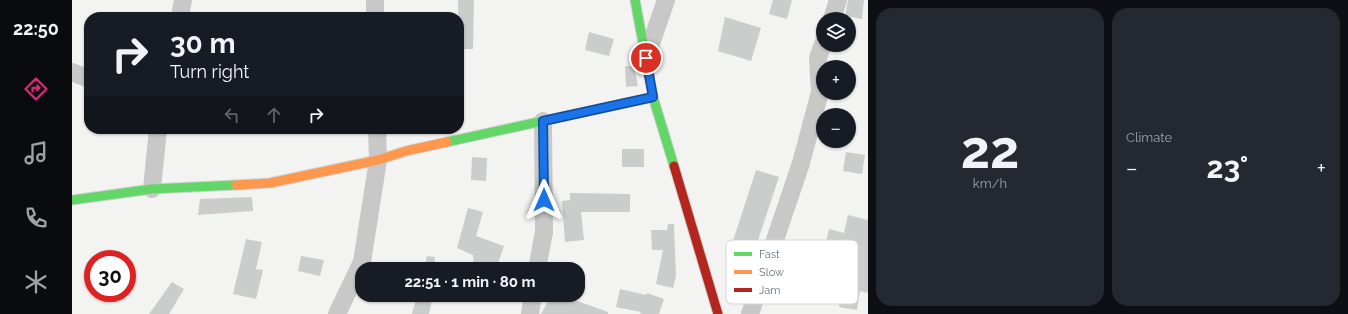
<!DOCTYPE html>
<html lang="en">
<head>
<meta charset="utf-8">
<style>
  :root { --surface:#171b24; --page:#242831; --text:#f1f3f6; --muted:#9ea1a6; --accent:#db2777 }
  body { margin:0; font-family:Raleway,sans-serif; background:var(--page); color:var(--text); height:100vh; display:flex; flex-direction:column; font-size:15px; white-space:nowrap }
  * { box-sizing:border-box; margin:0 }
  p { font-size:13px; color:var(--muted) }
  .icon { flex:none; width:22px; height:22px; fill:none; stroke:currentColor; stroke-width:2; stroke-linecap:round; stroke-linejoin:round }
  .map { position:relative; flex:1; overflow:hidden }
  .side { display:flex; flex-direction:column; gap:8px; padding:8px; background:#0d0f14; width:480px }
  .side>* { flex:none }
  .banner { position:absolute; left:12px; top:12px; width:380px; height:122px; border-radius:16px; box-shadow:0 1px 3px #0004; background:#171b24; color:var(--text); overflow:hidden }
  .buttons { position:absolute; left:744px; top:12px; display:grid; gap:8px }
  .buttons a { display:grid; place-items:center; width:40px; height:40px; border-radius:50%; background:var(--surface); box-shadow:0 1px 3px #0004; font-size:20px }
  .speed { position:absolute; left:12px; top:250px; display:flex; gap:8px; font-size:20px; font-weight:700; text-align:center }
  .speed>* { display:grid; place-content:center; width:52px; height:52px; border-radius:50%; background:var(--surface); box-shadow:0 1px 3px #0004; line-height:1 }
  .speed .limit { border:6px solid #d22; background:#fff; color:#111 }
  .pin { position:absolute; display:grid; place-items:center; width:34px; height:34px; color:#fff; margin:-17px; border:2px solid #fff; border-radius:50%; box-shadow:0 1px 4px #0007 }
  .me { position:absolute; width:44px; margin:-22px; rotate:0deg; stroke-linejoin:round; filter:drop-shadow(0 0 3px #0008) }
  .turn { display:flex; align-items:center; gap:14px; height:84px; padding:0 20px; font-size:18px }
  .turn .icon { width:52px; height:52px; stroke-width:2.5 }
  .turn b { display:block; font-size:28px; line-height:34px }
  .lanes { display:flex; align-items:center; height:38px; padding:0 20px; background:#0003; justify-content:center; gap:20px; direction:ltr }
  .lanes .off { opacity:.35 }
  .big { font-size:30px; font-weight:700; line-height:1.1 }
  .side .widget { flex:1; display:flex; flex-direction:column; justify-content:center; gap:6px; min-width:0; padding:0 14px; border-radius:16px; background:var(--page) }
  .side .dial { align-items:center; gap:0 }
  .dial b { font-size:52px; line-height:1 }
  .heat { display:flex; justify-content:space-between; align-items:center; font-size:22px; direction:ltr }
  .side .tiles { flex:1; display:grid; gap:8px; grid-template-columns:repeat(2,1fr) }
  .trip { position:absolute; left:283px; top:262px; width:230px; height:40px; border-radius:16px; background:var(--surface); box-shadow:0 1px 3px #0004; font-weight:700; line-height:40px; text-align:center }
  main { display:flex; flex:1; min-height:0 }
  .tabs { display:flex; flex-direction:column; width:72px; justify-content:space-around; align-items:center; background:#090b0e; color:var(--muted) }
  .tabs .icon { width:28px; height:28px }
  .tabs .current { color:var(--accent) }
  .tabs b { font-size:18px; color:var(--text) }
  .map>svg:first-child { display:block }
  .building { fill:#cbcccc }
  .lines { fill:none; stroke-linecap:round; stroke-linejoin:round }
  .fast-casing { stroke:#d0d1d1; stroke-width:11 }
  .slow-casing { stroke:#d0d1d1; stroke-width:11 }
  .jam-casing { stroke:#d0d1d1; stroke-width:11 }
  .street { stroke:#c8c8c9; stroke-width:18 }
  .fast { stroke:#63d668; stroke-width:9 }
  .slow { stroke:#ff974d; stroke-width:9 }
  .jam { stroke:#b3261e; stroke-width:9 }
  .route-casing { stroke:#114b97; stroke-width:10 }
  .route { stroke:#1a73e8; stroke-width:7 }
  .key { fill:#fff; stroke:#d1d5d8; stroke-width:1 }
  .key-label { font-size:11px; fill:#67737e }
</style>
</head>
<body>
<main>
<nav class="tabs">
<b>22:50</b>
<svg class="icon current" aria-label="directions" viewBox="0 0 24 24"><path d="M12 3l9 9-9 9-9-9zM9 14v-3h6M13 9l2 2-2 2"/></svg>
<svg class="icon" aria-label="music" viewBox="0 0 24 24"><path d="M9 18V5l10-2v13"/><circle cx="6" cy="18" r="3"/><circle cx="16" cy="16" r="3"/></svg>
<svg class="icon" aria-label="phone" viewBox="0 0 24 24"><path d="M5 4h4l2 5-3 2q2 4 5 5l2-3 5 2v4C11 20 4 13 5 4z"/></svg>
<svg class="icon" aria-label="climate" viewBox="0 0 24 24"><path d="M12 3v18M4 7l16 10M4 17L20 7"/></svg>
</nav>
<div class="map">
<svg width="796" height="314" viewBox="0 0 796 314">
  <rect width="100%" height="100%" fill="#f3f3f2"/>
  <g class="building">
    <polygon points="386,0 402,0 401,49 387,49"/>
    <polygon points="701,0 720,0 715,19 697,14"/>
    <polygon points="776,0 792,0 790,19 773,16"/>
    <polygon points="653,17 689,28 679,61 646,51"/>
    <polygon points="517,32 542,39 537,56 513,50"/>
    <polygon points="553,66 562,66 566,86 554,87"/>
    <rect x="550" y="149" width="22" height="18"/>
    <polygon points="774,152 793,155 790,174 771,171"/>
    <polygon points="400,157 415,158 414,181 399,180"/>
    <polygon points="684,170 707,177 686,240 688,240 684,257 665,254 667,249 659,247"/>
    <polygon points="498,193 558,194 558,212 509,212 512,240 493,242 490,201 498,200"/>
    <polygon points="180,197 181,211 126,215 128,199"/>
    <polygon points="396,208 411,212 404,236 432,246 424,269 402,269 401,255 385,248"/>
    <polygon points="776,215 796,220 796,293 788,291 785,310 767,307 773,273 748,268 757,229 772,233"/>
    <polygon points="596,224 602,224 604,276 601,288 584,284 591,250 580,250 579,230 595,230"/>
    <polygon points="174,239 190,242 184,269 191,270 184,299 161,294"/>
    <polygon points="229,256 252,260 248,276 226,271"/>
    <polygon points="355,256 363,257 362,269 352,269"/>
    <polygon points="100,282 112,289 97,314 77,314"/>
    <polygon points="548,289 574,295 575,293 592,299 587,314 568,314 569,312 544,307"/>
    <polygon points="345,295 361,295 357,314 340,314"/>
    <polygon points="479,295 489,295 536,312 536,314 469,314"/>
  </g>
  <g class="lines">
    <defs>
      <g id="fast">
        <polyline points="563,0 581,97 602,166"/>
        <polyline points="375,142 581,97"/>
        <polyline points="0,200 80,189 164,185"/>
      </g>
      <polyline id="slow" points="164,185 198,183 306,160 334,151 375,142"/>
      <polyline id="jam" points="602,166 646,314"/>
    </defs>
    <use href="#fast" class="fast-casing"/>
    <use href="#slow" class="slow-casing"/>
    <use href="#jam" class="jam-casing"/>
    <g class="street">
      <polyline points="303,0 303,17"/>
      <polyline points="108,17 111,0"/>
      <polyline points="760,19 766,0"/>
      <polyline points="574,58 594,0"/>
      <polyline points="0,72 17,79"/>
      <polyline points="80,189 86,129"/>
      <polyline points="465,269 472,232 471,121"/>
      <polyline points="265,314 290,262 306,160 305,129"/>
      <polyline points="458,314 461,295"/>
      <polyline points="678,314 729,163 748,92 746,58 751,44"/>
    </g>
    <use href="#fast" class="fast"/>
    <use href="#slow" class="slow"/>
    <use href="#jam" class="jam"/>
  </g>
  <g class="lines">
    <defs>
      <polyline id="route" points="472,200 471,121 581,97 574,58"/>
    </defs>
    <use href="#route" class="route-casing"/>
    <use href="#route" class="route"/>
  </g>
  <rect x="654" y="240" width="132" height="64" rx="6" class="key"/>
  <rect x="662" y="252" width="18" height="4" fill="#63d668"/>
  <rect x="662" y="270" width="18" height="4" fill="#ff974d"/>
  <rect x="662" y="288" width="18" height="4" fill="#b3261e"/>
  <g class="key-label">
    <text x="687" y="258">Fast</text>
    <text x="687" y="276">Slow</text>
    <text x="687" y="294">Jam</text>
  </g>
</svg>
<div class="buttons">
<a><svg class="icon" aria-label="layers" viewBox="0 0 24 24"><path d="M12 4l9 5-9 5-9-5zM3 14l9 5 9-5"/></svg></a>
<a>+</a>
<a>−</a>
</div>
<div class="speed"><div class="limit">30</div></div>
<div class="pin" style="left:574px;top:58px;background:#d93025"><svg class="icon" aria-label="arrive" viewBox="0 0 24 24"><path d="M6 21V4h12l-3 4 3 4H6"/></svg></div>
<svg class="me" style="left:472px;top:200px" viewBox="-20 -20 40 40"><path d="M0-17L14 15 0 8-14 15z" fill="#1a73e8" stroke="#fff" stroke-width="4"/></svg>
<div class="trip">22:51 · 1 min · 80 m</div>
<div class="banner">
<div class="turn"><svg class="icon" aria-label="right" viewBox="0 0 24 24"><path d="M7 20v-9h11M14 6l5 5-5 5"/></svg><div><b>30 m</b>Turn right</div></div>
<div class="lanes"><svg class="icon off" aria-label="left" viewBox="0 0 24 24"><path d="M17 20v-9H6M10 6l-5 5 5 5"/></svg><svg class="icon off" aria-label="ahead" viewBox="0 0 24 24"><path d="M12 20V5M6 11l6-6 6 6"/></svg><svg class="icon" aria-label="right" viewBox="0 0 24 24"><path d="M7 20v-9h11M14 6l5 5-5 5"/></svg></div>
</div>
</div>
<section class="side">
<div class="tiles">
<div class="widget dial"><b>22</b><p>km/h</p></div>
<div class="widget"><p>Climate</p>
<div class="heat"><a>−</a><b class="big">23°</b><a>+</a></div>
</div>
</div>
</section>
</main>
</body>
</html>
